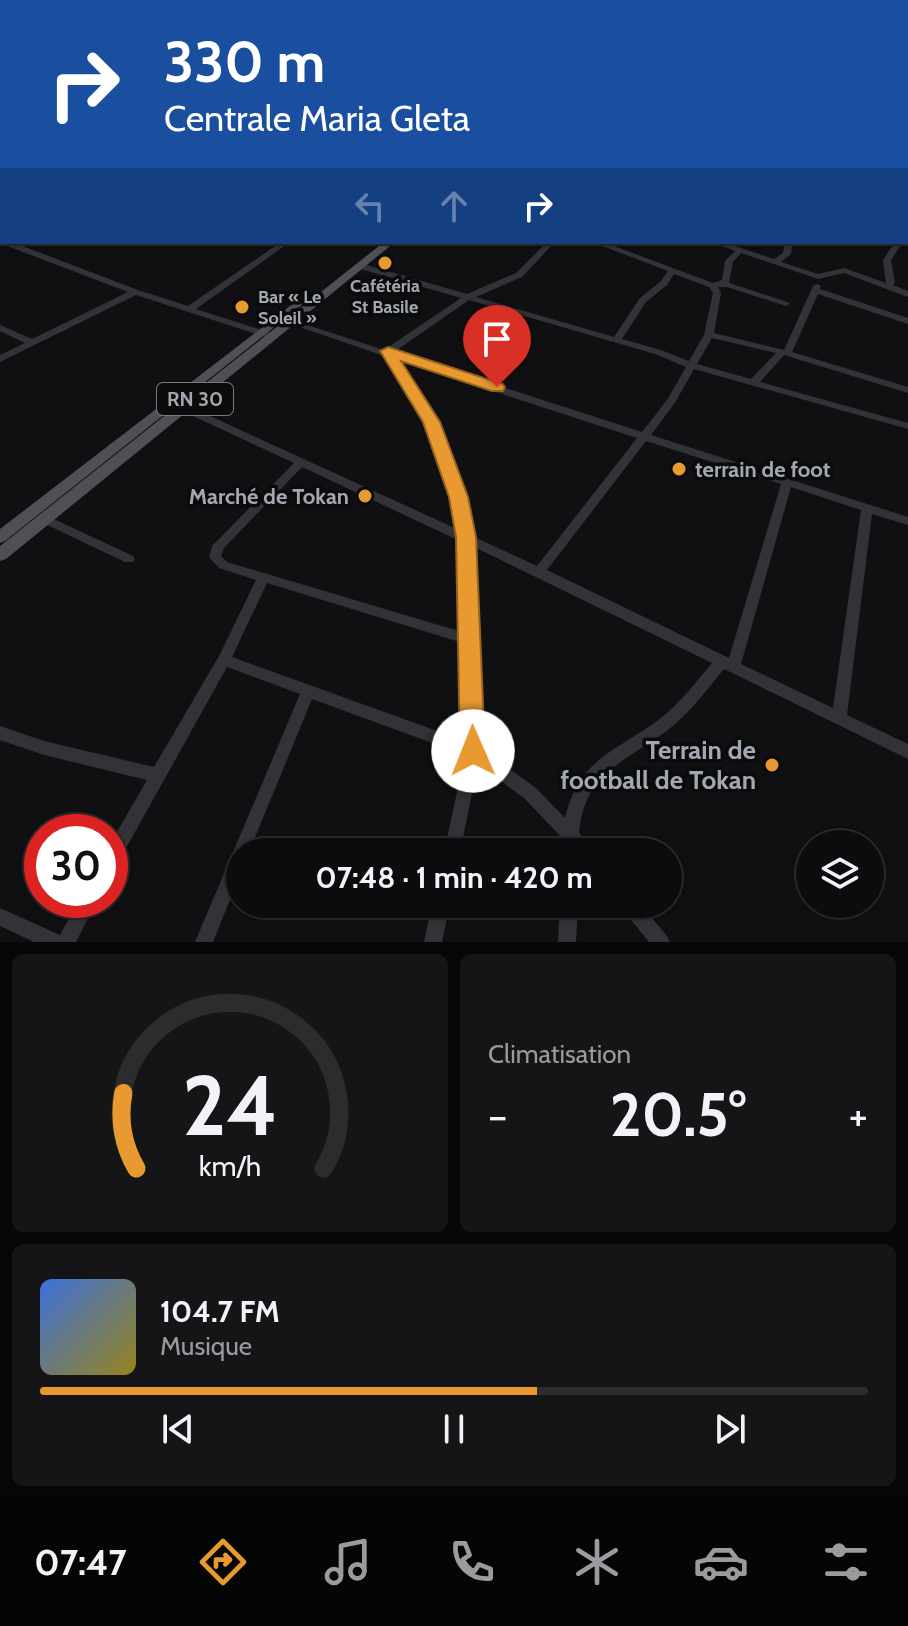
<!DOCTYPE html>
<html lang="fr">
<head>
<meta charset="utf-8">
<style>
  :root { --surface:#0c0c0e; --page:#151517; --text:#f1f3f6; --muted:#9a9b9e; --line:#2c2c2e; --accent:#e89a31 }
  body { margin:0; font-family:Cabin,sans-serif; background:var(--page); color:var(--text); height:100vh; display:flex; flex-direction:column; font-size:30px; white-space:nowrap }
  * { box-sizing:border-box; margin:0 }
  p { font-size:26px; color:var(--muted) }
  .icon { flex:none; width:44px; height:44px; fill:none; stroke:currentColor; stroke-width:2; stroke-linecap:round; stroke-linejoin:round }
  .map { position:relative; height:942px; overflow:hidden }
  .panel { display:flex; flex-direction:column; gap:12px; padding:12px; background:#070708; flex:1 }
  .panel>* { flex:none }
  .top-card { position:absolute; left:0px; top:0px; width:908px; height:244px; box-shadow:0 2px 6px #0004,0 0 0 2px var(--line); background:#1a4fa0; color:#fff; overflow:hidden }
  .fabs { position:absolute; left:796px; top:830px; display:grid; gap:16px }
  .fabs a { display:grid; place-items:center; width:88px; height:88px; border-radius:50%; background:var(--surface); box-shadow:0 2px 6px #0004,0 0 0 2px var(--line); font-size:40px }
  .speed { position:absolute; left:24px; top:814px; display:flex; gap:16px; font-size:40px; font-weight:700; text-align:center }
  .speed>* { display:grid; place-content:center; width:104px; height:104px; border-radius:50%; background:var(--surface); box-shadow:0 2px 6px #0004,0 0 0 2px var(--line); line-height:1 }
  .speed .limit { border:12px solid #d22; background:#fff; color:#111 }
  .pin { position:absolute; display:grid; place-items:center; width:68px; height:68px; color:#fff; margin:-82px -34px; border-radius:50% 50% 50% 0; rotate:-45deg; box-shadow:0 0 8px #0007 }
  .pin .icon { rotate:45deg }
  .me { position:absolute; width:88px; margin:-44px; rotate:359deg; stroke-linejoin:round; filter:drop-shadow(0 0 6px #0008) }
  .turn { display:flex; align-items:center; gap:28px; height:168px; padding:0 32px; font-size:36px }
  .turn .icon { width:104px; height:104px; stroke-width:2.5 }
  .turn b { display:block; font-size:56px; line-height:68px }
  .lanes { display:flex; align-items:center; height:76px; padding:0 32px; background:#0003; justify-content:center; gap:40px; direction:ltr }
  .lanes .off { opacity:.35 }
  .big { font-size:60px; font-weight:800; line-height:1.1 }
  .panel .widget { flex:1; display:flex; flex-direction:column; justify-content:center; gap:12px; min-width:0; padding:0 28px; border-radius:12px; background:var(--page) }
  .panel .dial { align-items:center; gap:0 }
  .dial svg { height:208px; overflow:visible; fill:none; stroke:var(--line); stroke-width:7; stroke-linecap:round; text-anchor:middle }
  .dial text { fill:var(--text); stroke:none }
  .song { display:flex; align-items:center; gap:24px }
  .cover { width:96px; height:96px; border-radius:12px; background:linear-gradient(135deg,hsl(220 70% 55%),hsl(50 70% 35%)) }
  .played { height:8px; border-radius:4px; background:linear-gradient(90deg,var(--accent) 60%,var(--line) 60%) }
  .keys { display:flex; justify-content:space-around; direction:ltr }
  .heat { display:flex; justify-content:space-between; align-items:center; font-size:44px; direction:ltr }
  .panel .tiles { flex:1; display:grid; gap:12px; grid-template-columns:1fr 1fr }
  .widget:last-child { grid-column:span 2 }
  .trip { position:absolute; left:226px; top:838px; width:456px; height:80px; border-radius:40px; background:var(--surface); box-shadow:0 2px 6px #0004,0 0 0 2px var(--line); font-weight:800; line-height:80px; text-align:center }
  .menu { display:flex; height:128px; justify-content:space-around; align-items:center; background:#050506; color:var(--muted) }
  .menu .icon { width:56px; height:56px }
  .menu .selected { color:var(--accent) }
  .menu b { font-size:36px; color:var(--text) }
  .map>svg:first-child { display:block }
  .lines { fill:none; stroke-linecap:round; stroke-linejoin:round }
  .minor { fill:#313336; fill-rule:evenodd }
  .major { fill:#4e5055; fill-rule:evenodd }
  .route { fill:#e89a31; stroke:#976420; stroke-width:2 }
  .poi-dot { fill:#e89a31; stroke:#0b0b0c; stroke-width:3 }
  .labels { text-anchor:middle; dominant-baseline:central; stroke-width:7; stroke-linejoin:round; paint-order:stroke }
  .far-poi-label { font-size:18px; font-weight:bold; fill:#a2a8b2; stroke:#0b0b0c }
  .shield { fill:#0b0b0c; stroke:#757980; stroke-width:2 }
  .shield-label { font-size:20px; font-weight:bold; fill:#a2a8b2 }
  .poi-label { font-size:22px; font-weight:bold; fill:#a2a8b2; stroke:#0b0b0c; text-anchor:start }
  .near-poi-label { font-size:26px; font-weight:bold; fill:#a2a8b2; stroke:#0b0b0c; text-anchor:end }
</style>
</head>
<body>
<div class="map">
<svg width="908" height="942" viewBox="0 0 908 942">
  <rect width="100%" height="100%" fill="#101012"/>
  <g class="lines">
    <g class="minor">
      <polygon points="394,0 397,1 389,2 390,1"/>
      <polygon points="709,0 719,2 709,2"/>
      <polygon points="789,0 793,0 792,2 788,2"/>
      <polygon points="902,0 906,0 905,2 901,2"/>
      <rect x="906" y="8" width="2" height="2"/>
      <rect x="906" y="18" width="2" height="2"/>
      <rect x="0" y="35" width="2" height="2"/>
      <rect x="906" y="41" width="2" height="2"/>
      <rect x="0" y="46" width="2" height="2"/>
      <rect x="0" y="57" width="2" height="3"/>
      <polygon points="908,60 908,66 906,67 906,61"/>
      <polygon points="906,102 908,103 908,107 906,106"/>
      <rect x="906" y="120" width="2" height="4"/>
      <polygon points="2,136 2,140 0,141 0,137"/>
      <polygon points="908,163 908,169 906,168 906,164"/>
      <polygon points="2,164 2,168 0,169 0,165"/>
      <rect x="906" y="195" width="2" height="5"/>
      <rect x="906" y="233" width="2" height="4"/>
      <polygon points="2,241 12,242 138,290 188,306 281,242 290,242 196,309 274,334 276,336 274,338 268,338 136,295 0,362 0,355 25,343 0,331 0,325 32,339 128,292 2,244"/>
      <path d="M547,242H555L522,277L476,297L614,337L640,298L661,281L668,271L592,242H603L713,283L722,280L725,261L735,251L712,242H723L774,259L783,253L785,242H793L791,254L781,262L818,274L844,268L886,283L883,260L895,242H903L891,260L895,283L893,285L908,291V297L844,273L818,279L741,253L733,262L729,283L790,303L786,306L727,287H718L721,293L714,333L784,350L813,286L817,284L821,286L820,289L908,318V324L818,294L792,352L908,387V393L784,355L760,382L908,423V429L694,369L676,401L651,435L908,517V525L872,514L847,715L908,744V759L724,669C708,688 693,709 674,725C632,760 584,769 579,833L592,846L594,852H562L563,839L524,798L478,764L460,852H444L465,755L312,699L249,852H240V875L213,942H195L300,694L227,667L116,866L110,868V844L147,780L44,755L0,740V726L44,741L154,767L219,656L256,580L219,568L209,557L212,546L294,463L180,410L179,408L180,406H188L459,530L452,497L426,422L387,357L285,322L286,320H292L384,350L461,298L357,268V264H363L467,294L516,273ZM674,274L709,287L713,293L704,335L689,361L661,350L622,339L646,302L667,285ZM469,300L655,354L686,367L667,400L642,432L394,352ZM712,338L776,353L751,379L697,364ZM398,360L637,438L537,566L472,536L464,497L436,422ZM646,441L781,484L729,658L547,570ZM302,467L460,541L462,632L227,562L221,556L224,548ZM791,487L861,510L833,708L741,664ZM472,546L712,663C696,682 681,702 661,718C616,752 580,757 565,818L536,788L480,748ZM267,583L463,643L465,741L232,657Z"/>
      <polygon points="45,515 133,556 135,559 133,562 125,562 41,522 39,519 41,516"/>
      <polygon points="79,900 97,900 76,942 34,942 0,926 0,908 60,935"/>
      <polygon points="432,904 450,904 442,942 424,942"/>
      <polygon points="560,904 578,904 576,942 558,942"/>
      <polygon points="620,904 640,904 667,936 670,942 649,942 623,910"/>
    </g>
    <g class="major">
      <polygon points="708,0 706,2 699,2 701,0"/>
      <polygon points="384,242 395,242 6,559 0,561 0,546"/>
      <polygon points="307,293 312,296 311,298 5,541 0,543 0,529"/>
    </g>
  </g>
  <polygon class="route" points="388,347 503,384 505,387 503,391 492,391 401,361 440,422 468,497 476,537 485,751 481,759 473,763 464,759 460,751 456,537 449,497 423,422 380,351"/>
  <g class="poi-dot">
    <circle cx="385" cy="263" r="8"/>
    <circle cx="242" cy="307" r="8"/>
    <circle cx="679" cy="469" r="8"/>
    <circle cx="365" cy="496" r="8"/>
    <circle cx="772" cy="765" r="8"/>
  </g>
  <g class="labels">
    <g class="far-poi-label">
      <text x="385" y="286">Cafétéria<tspan x="385" dy="21">St Basile</tspan></text>
      <text x="258" y="297" text-anchor="start">Bar « Le<tspan x="258" dy="21">Soleil »</tspan></text>
    </g>
    <rect class="shield" x="157" y="383" width="76" height="32" rx="6"/>
    <g class="shield-label">
      <text x="195" y="399">RN 30</text>
    </g>
    <g class="poi-label">
      <text x="695" y="469">terrain de foot</text>
      <text x="349" y="496" text-anchor="end">Marché de Tokan</text>
    </g>
    <g class="near-poi-label">
      <text x="756" y="750">Terrain de<tspan x="756" dy="30">football de Tokan</tspan></text>
    </g>
  </g>
</svg>
<div class="fabs">
<a><svg class="icon" aria-label="layers" viewBox="0 0 24 24"><path d="M12 4l9 5-9 5-9-5zM3 14l9 5 9-5"/></svg></a>
</div>
<div class="speed"><div class="limit">30</div></div>
<div class="pin" style="left:497px;top:387px;background:#d93025"><svg class="icon" aria-label="arrive" viewBox="0 0 24 24"><path d="M6 21V4h12l-3 4 3 4H6"/></svg></div>
<svg class="me" style="left:473px;top:751px" viewBox="-20 -20 40 40"><circle r="19" fill="#fff"/><path d="M0-13L10 11 0 6-10 11z" fill="#e89a31"/></svg>
<div class="trip">07:48 · 1 min · 420 m</div>
<div class="top-card">
<div class="turn"><svg class="icon" aria-label="right" viewBox="0 0 24 24"><path d="M7 20v-9h11M14 6l5 5-5 5"/></svg><div><b>330 m</b>Centrale Maria Gleta</div></div>
<div class="lanes"><svg class="icon off" aria-label="left" viewBox="0 0 24 24"><path d="M17 20v-9H6M10 6l-5 5 5 5"/></svg><svg class="icon off" aria-label="ahead" viewBox="0 0 24 24"><path d="M12 20V5M6 11l6-6 6 6"/></svg><svg class="icon" aria-label="right" viewBox="0 0 24 24"><path d="M7 20v-9h11M14 6l5 5-5 5"/></svg></div>
</div>
</div>
<section class="panel">
<div class="tiles">
<div class="widget dial"><svg viewBox="0 0 100 80">
<path d="M14 69A42 42 0 1 1 86 69"/>
<path d="M14 69A42 42 0 0 1 9 40" stroke="#e89a31"/>
<text x="50" y="56" font-size="32" font-weight="700">24</text>
<text x="50" y="72" font-size="11">km/h</text>
</svg></div>
<div class="widget"><p>Climatisation</p>
<div class="heat"><a>−</a><b class="big">20.5°</b><a>+</a></div>
</div>
<div class="widget">
<div class="song"><i class="cover"></i><div><b>104.7 FM</b><p>Musique</p></div></div>
<div class="played"></div>
<div class="keys"><svg class="icon" aria-label="previous" viewBox="0 0 24 24"><path d="M18 5L8 12l10 7zM5 5v14"/></svg><svg class="icon" aria-label="pause" viewBox="0 0 24 24"><path d="M8 5v14M16 5v14"/></svg><svg class="icon" aria-label="next" viewBox="0 0 24 24"><path d="M6 5l10 7-10 7zM19 5v14"/></svg></div>
</div>
</div>
</section>
<nav class="menu">
<b>07:47</b>
<svg class="icon selected" aria-label="directions" viewBox="0 0 24 24"><path d="M12 3l9 9-9 9-9-9zM9 14v-3h6M13 9l2 2-2 2"/></svg>
<svg class="icon" aria-label="music" viewBox="0 0 24 24"><path d="M9 18V5l10-2v13"/><circle cx="6" cy="18" r="3"/><circle cx="16" cy="16" r="3"/></svg>
<svg class="icon" aria-label="phone" viewBox="0 0 24 24"><path d="M5 4h4l2 5-3 2q2 4 5 5l2-3 5 2v4C11 20 4 13 5 4z"/></svg>
<svg class="icon" aria-label="climate" viewBox="0 0 24 24"><path d="M12 3v18M4 7l16 10M4 17L20 7"/></svg>
<svg class="icon" aria-label="car" viewBox="0 0 24 24"><path d="M5 17H2v-5l4-1 3-4h7l3 4 3 1v5h-3M9 17h6M6 11h13"/><circle cx="7" cy="17" r="2"/><circle cx="17" cy="17" r="2"/></svg>
<svg class="icon" aria-label="filters" viewBox="0 0 24 24"><path d="M4 7h16M4 17h16"/><circle cx="9" cy="7" r="2"/><circle cx="15" cy="17" r="2"/></svg>
</nav>
</body>
</html>
